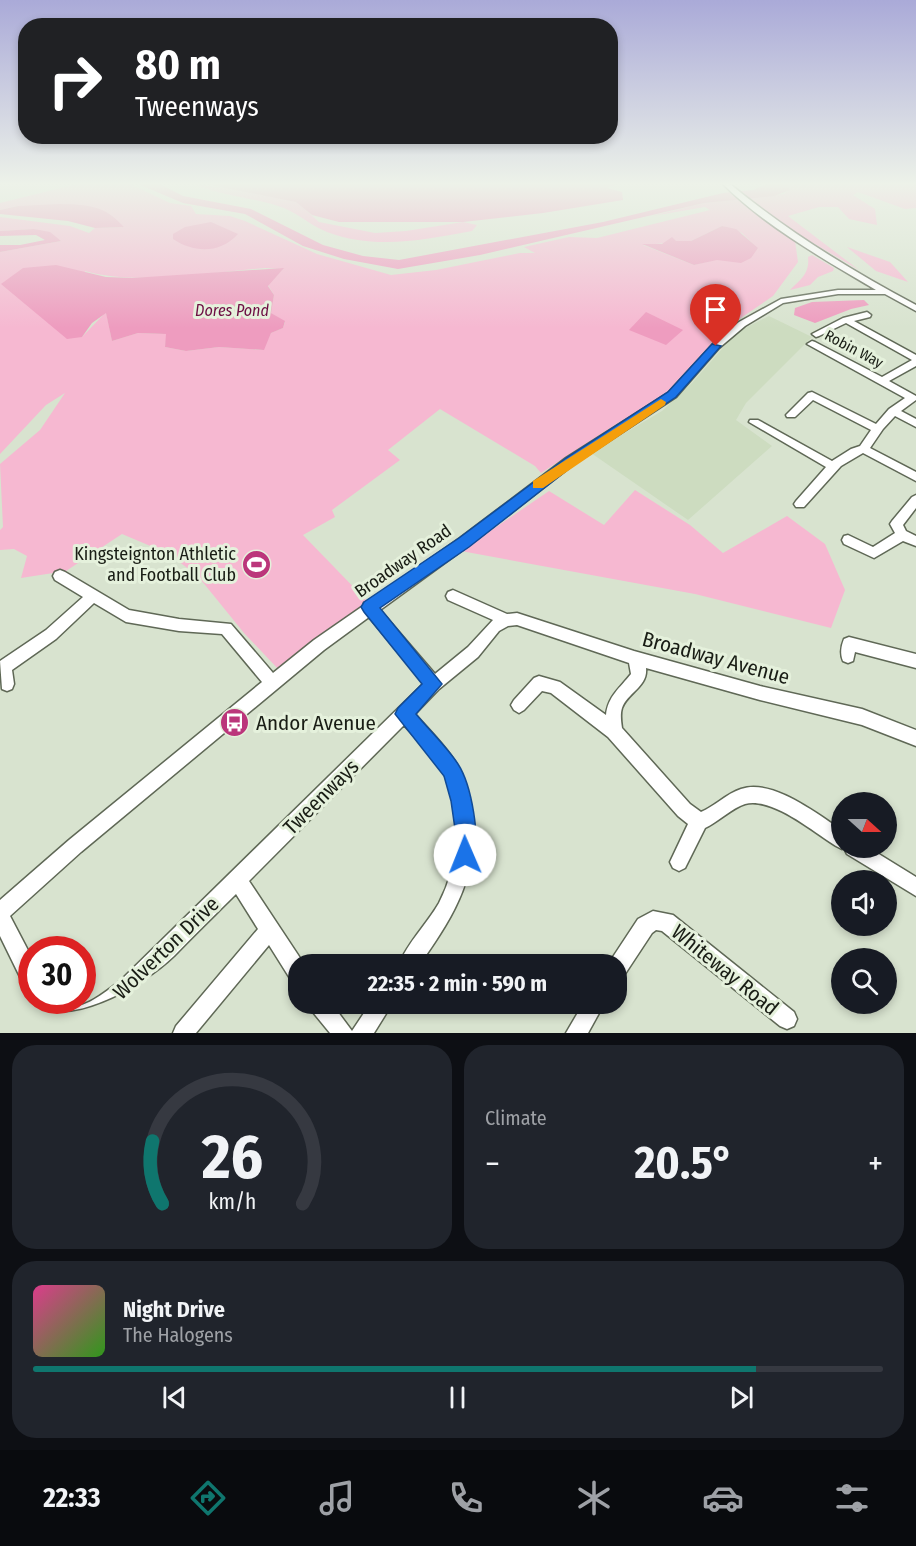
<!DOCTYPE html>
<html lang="en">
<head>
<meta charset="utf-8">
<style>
  :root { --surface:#171b24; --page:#20242c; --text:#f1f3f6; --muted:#9ea1a6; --line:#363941; --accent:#0f766e }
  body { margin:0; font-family:"Fira Sans Condensed",sans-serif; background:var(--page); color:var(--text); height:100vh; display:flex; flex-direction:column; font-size:22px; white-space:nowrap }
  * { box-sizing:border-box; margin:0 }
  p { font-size:20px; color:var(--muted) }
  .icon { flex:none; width:33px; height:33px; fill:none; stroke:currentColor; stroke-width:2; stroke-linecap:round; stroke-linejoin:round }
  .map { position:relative; height:1033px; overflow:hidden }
  .sheet { display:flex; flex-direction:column; gap:12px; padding:12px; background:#0d0f14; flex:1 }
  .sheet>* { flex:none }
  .hud { position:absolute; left:18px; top:18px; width:600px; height:126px; border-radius:24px; box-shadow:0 3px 9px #0003; background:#202124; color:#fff; overflow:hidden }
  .needle { width:39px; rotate:111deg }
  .fabs { position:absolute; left:831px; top:792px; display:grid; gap:12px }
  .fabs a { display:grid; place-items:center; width:66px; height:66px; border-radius:50%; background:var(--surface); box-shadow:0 3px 9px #0003; font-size:30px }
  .speed { position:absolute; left:18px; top:936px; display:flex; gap:12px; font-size:30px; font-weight:700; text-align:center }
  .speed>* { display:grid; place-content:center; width:78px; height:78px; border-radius:50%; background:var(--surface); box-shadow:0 3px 9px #0003; line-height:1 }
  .speed .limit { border:9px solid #d22; background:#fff; color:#111 }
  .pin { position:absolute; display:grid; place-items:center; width:51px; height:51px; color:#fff; margin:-62px -26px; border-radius:50% 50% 50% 0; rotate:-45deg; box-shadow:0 0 6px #0007 }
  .pin .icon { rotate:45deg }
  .me { position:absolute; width:66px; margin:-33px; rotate:359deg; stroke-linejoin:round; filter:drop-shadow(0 0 4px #0008) }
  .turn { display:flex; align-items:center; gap:21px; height:126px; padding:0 18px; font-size:27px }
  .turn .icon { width:78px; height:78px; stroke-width:2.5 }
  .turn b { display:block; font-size:42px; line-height:51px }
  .big { font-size:45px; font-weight:700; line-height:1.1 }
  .sheet .tile { flex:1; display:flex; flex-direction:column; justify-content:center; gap:9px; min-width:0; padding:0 21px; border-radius:24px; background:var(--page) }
  .sheet .dial { align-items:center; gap:0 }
  .dial svg { height:156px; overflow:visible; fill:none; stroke:var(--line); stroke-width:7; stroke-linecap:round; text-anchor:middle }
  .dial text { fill:var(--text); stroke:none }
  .song { display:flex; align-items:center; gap:18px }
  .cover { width:72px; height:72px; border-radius:9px; background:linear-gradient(135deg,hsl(330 70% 55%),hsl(110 70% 35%)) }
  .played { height:6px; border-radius:3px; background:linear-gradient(90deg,var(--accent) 85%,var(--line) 85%) }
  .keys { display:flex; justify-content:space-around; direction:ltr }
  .heat { display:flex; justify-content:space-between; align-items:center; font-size:33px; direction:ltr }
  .sheet .tiles { flex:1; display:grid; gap:12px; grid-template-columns:1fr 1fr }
  .tile:last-child { grid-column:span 2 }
  .trip { position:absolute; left:288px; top:954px; width:339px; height:60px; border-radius:24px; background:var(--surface); box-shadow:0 3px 9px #0003; font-weight:700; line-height:60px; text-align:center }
  .menu { display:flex; height:96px; justify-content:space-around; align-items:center; background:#090b0e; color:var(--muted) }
  .menu .icon { width:42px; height:42px }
  .menu .current { color:var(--accent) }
  .menu b { font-size:27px; color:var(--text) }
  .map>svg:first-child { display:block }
  .built { fill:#cddcc0 }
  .green { fill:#f6b8d1; fill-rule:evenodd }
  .water { fill:#ee9cbf }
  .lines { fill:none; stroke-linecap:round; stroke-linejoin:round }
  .minor-casing { stroke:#5f6856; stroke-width:3 }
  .minor { fill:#fff; fill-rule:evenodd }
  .route { fill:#1a73e8; stroke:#114b97; stroke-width:1.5 }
  .slow { fill:#f59e0b }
  .labels { text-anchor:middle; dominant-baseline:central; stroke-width:6; stroke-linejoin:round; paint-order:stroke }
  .far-street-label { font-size:15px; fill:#191d15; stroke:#e5f1dc }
  .far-water-label { font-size:16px; font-style:italic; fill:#6d0d43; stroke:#e5f1dc }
  .poi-label { font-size:18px; fill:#191d15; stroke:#e5f1dc; text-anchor:end }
  .street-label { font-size:18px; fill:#191d15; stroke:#e5f1dc }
  .near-street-label { font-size:21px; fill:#191d15; stroke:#e5f1dc }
  .near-poi-label { font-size:21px; fill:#191d15; stroke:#e5f1dc; text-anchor:start }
</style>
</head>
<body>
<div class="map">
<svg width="916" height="1033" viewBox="0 0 916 1033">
  <rect width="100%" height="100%" fill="#d8e3cf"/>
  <polygon class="built" points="769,316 812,337 746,403 736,420 772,446 688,520 591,453 662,411 692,383 737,332"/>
  <g class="green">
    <path d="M77,184H130L170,203L191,206L196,214L230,216L245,221L317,254L391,275L436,270L520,253H535L524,247L569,237L597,238L710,210L705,207L652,216L704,203L784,194L790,189L787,184H916V208L905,209L858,192L853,195L875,209L877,225L849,219L838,207H819L788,216L859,270L806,239L795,241L798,262L773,296L726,328L660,400L618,423L541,473L535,466L440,409L388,450L400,460L332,510L335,517L303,535L368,602L280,671L244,633L197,575L167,553L122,534L66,571L21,578L27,556L14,549L0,550V530L3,527L0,464L40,430L65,393L46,405L0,454V252L61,241L35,229L0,231V217L70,226L89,233L95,228L124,227L79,205L18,206L0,210V203ZM722,226L742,233L758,249L694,265L643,245L691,241ZM265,268L283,269L268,285L274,295L271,313L285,322L283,328L271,333L263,350L219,347L186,351L165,347L167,334L138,333L112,341L106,312L82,337L85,271C137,286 210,272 265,268Z"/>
    <path d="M194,184L236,189L297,202L319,222L375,233L406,231L463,222L477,225L472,231C423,240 375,250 327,232C309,225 296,211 278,206C250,197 221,196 194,184Z"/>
    <polygon points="847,247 890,262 908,282 876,271"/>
    <path d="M812,255L834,268L833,271L818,277L810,285L790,290C801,279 810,273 808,257Z"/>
    <polygon points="635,490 690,525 723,553 787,516 825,544 845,590 831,628 695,594 461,551 549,491 604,525"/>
  </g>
  <g class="water">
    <polygon points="138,184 160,184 183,196 251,209 323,245 363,256 399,260 603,222 723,193 753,190 768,184 787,184 790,190 774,196 704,203 480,255 398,269 344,259 303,246 245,214 183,203"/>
    <polygon points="206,184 616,184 607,188 622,192 623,200 543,213 463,222 339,222 312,215 296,202"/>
    <path d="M60,204C89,205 104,205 124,227L95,228L68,221L0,214V210L18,206Z"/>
    <path d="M211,222L238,234C220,254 194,253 173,239V234L185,227Z"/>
    <polygon points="722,226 736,229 758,248 751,258 741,263 717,260 694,265 642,244 662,244 672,237 676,241 691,241"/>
    <polygon points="34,229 50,232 61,241 0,252 0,245 20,245 45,240 36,235 0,236 0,231"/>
    <polygon points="56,265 106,277 132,278 284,268 268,286 274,295 271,313 285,321 283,328 271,333 264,350 219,347 186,351 165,347 166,334 138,333 112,341 106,313 92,323 82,337 67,339 1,284 23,268"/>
    <polygon points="864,300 869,305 851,309 815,323 794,315 795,308 812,302"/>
    <polygon points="646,312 683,330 666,345 629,330"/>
  </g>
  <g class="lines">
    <defs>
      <g id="minor">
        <path d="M723,184H730C787,231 850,270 916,305V311L885,294H838L783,303L745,326L719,348L676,397L574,464L468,546L380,610L435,674L468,647L493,620L448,600L446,596L448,592L453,590L507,614L517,613L634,651L760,686L862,709L916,730V746L862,725L760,700L646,668C648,687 627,693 622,708C620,714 621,721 622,728L690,804L701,812C715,806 726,794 741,789C772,778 817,814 842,830V848H869L916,877V896L847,854L844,848L842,849L836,846C813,832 773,797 745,804C732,808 718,822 705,828L685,868L679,871L673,868L670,862L688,824L678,816L608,737L551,693L542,691L524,710L519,713L514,710L511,705L514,700L534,678L539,676L560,682L606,715C608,696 620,688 631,674L629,663L517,625L508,626L499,631L478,657L439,689L415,714C429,730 445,745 456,763C464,777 468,792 470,807C481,872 456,913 420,964H399C408,942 427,924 439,903C458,867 463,817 446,778C438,758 418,741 404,725L249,881L304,964H298V983L291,980L269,945L196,1033H173L176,1026L258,929L236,894C215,915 194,935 174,956C143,986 62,1033 31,1000L32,998V1000H55L61,1008C86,1009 101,995 120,981L424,683L369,617L324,650L81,852L10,916L32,958V990L25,987L0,936V900L69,840L262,682L222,634L179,631L126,622L94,603L56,639L12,670L14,684L12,689L7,691L2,689L0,661L46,630L83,597L55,580L53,576L55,572L60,570L65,572L129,610L179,619L231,624L273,673L314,640L363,606L364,603L370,601L460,538L566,458L668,393L713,344L739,322L781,299L838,290H876C825,260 765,226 723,184Z"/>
        <polygon points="867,312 871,315 870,317 854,321 916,355 916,366 889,381 916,396 916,400 901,411 916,419 916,427 895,416 883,429 870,448 916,472 916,481 863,453 841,466 804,507 796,507 794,504 796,501 826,467 749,422 750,420 758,420 832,461 851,449 860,446 871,430 813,400 795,417 787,417 786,415 808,393 812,392 876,424 889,409 905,398 807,344 812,341 815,342 882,377 912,360 846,323 819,336 816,337 812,334 843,318"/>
        <polygon points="916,495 916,508 903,525 906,531 916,536 916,546 903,541 874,558 844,544 842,540 844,536 848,535 873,547 895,533 890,524 892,521 912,497"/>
        <path d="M849,637L916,654V668L855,652L853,661L848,663L843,661C840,654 841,646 844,639Z"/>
        <polygon points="653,911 673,915 794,1012 797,1019 794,1026 787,1029 780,1026 662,931 656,930 652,933 623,977 616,980 616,964 608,964 609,963 638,919"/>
        <polygon points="309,1004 332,1004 352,1031 370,1004 392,1004 374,1033 330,1033 312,1011"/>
        <polygon points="583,1004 604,1004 588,1033 566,1033"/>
      </g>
    </defs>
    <use href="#minor" class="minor-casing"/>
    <use href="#minor" class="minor"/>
  </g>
  <linearGradient id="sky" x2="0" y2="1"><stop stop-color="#aaaad8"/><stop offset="0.56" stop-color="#edf2e9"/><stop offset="1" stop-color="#edf2e9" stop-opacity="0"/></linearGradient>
  <rect width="916" height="328" fill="url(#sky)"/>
  <path class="route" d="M712,344L721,346L676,397L575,464L469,547L380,608L442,684L416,714C429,730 446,746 458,764C471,784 482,840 472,862L465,865L458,862L455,855L457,843L451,801L444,776L395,714L398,708L422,684L364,612L361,607L364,602L459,538L566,458L668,392Z"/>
  <polygon class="slow" points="661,399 666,402 665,405 543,488 533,488 533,481"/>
  <defs>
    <symbol id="stadium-disc" viewBox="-11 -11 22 22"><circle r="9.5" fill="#bb367b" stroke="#e5f1dc"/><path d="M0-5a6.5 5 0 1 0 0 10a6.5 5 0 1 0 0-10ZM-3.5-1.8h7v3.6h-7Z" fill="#fff"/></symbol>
    <symbol id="bus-disc" viewBox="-11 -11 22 22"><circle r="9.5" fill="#bb367b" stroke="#e5f1dc"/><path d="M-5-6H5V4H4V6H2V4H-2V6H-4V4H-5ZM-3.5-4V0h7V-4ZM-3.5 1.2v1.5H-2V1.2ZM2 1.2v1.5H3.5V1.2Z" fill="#fff"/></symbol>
  </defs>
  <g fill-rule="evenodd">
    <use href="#stadium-disc" x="240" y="548" width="33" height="33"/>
    <use href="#bus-disc" x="218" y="706" width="33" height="33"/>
  </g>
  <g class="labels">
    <g class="far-street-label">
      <text transform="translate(854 349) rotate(28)">Robin Way</text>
    </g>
    <g class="far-water-label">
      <text x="232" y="310">Dores Pond</text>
    </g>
    <g class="poi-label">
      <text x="236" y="554">Kingsteignton Athletic<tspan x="236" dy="21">and Football Club</tspan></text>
    </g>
    <g class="street-label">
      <text transform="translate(403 561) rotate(-35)">Broadway Road</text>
    </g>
    <g class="near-street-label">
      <text transform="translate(716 658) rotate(15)">Broadway Avenue</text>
      <text transform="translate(321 797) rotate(-45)">Tweenways</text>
      <text transform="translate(166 948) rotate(-44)">Wolverton Drive</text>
      <text transform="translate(725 970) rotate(39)">Whiteway Road</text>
    </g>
    <g class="near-poi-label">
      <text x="256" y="723">Andor Avenue</text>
    </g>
  </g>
</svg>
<div class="fabs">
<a><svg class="needle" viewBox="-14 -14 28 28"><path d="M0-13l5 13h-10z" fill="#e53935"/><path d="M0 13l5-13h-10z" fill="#9ea1a6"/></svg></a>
<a><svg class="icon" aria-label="sound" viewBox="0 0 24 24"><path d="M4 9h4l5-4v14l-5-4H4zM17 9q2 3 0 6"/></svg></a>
<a><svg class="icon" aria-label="search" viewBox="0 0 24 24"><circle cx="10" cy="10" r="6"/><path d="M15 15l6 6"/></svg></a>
</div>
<div class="speed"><div class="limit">30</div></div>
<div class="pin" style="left:716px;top:346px;background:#d93025"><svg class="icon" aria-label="arrive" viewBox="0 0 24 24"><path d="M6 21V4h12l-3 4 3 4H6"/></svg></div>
<svg class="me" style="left:465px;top:855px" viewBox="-20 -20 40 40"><circle r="19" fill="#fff"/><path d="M0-13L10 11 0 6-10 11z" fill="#1a73e8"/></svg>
<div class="trip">22:35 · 2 min · 590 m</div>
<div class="hud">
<div class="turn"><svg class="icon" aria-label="right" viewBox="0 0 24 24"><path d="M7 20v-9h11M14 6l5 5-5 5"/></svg><div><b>80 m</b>Tweenways</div></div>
</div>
</div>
<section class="sheet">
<div class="tiles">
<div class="tile dial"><svg viewBox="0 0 100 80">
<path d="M14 69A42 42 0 1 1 86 69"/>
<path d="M14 69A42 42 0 0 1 9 37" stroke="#0f766e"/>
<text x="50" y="56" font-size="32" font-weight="700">26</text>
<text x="50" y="72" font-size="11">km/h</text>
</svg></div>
<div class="tile"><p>Climate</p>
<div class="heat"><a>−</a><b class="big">20.5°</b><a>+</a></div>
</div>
<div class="tile">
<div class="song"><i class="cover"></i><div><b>Night Drive</b><p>The Halogens</p></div></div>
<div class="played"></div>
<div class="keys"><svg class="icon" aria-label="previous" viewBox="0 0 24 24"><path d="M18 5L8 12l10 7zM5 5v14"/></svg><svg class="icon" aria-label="pause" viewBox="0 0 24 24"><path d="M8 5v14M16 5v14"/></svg><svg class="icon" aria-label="next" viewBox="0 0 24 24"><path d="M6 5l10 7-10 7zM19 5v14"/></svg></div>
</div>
</div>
</section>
<nav class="menu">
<b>22:33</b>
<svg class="icon current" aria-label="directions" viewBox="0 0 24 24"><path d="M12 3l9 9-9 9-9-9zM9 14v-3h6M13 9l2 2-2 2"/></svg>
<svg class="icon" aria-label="music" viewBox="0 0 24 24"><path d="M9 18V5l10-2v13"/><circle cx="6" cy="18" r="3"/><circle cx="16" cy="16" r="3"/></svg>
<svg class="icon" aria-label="phone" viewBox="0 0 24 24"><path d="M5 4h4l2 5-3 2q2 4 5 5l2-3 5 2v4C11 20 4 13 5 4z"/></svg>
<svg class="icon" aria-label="climate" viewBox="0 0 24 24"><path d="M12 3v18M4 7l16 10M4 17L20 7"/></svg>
<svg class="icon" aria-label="car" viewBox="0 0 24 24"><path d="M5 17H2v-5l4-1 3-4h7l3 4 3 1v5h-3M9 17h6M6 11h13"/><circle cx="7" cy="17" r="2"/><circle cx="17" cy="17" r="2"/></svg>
<svg class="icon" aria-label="filters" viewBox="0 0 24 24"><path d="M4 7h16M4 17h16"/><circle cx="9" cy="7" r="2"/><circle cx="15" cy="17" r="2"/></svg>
</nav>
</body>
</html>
